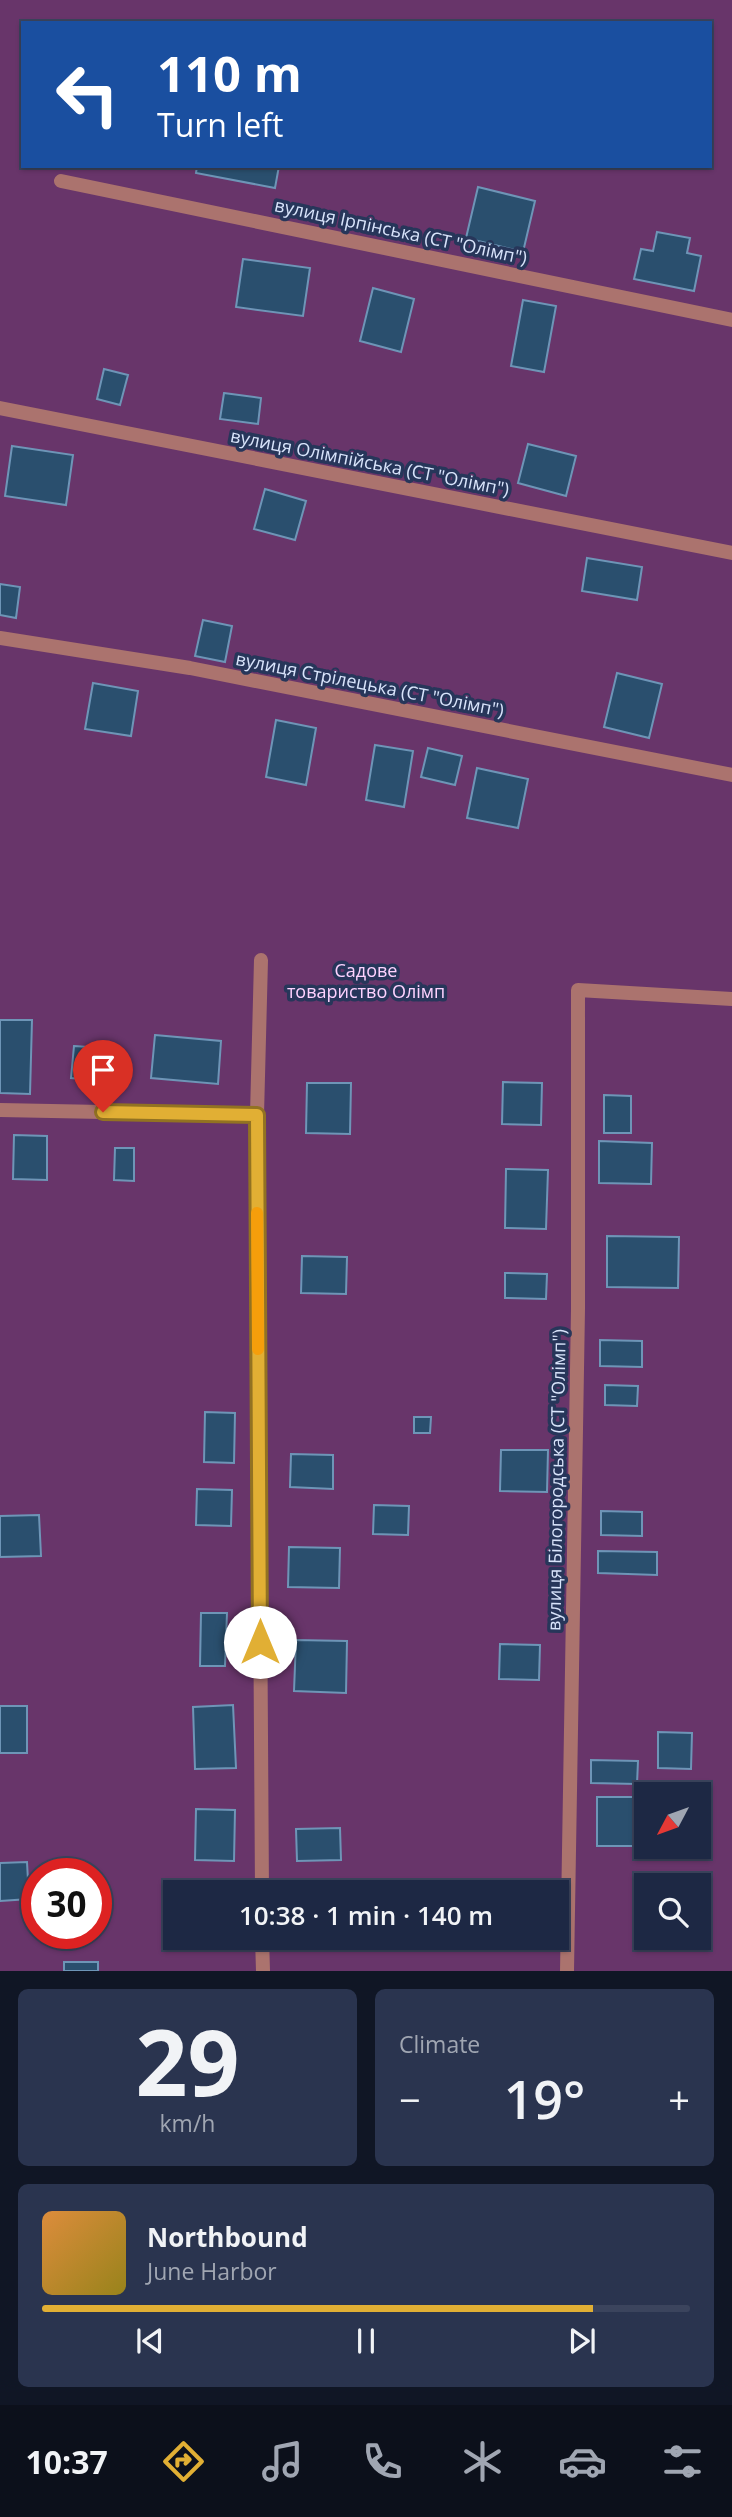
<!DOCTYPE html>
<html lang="en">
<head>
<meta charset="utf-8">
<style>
  :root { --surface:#1d2844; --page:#2a344f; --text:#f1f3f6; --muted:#a0a6b2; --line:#3b445d; --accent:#e1af34 }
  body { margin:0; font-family:"Open Sans",sans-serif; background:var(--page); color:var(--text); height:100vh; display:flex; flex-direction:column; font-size:26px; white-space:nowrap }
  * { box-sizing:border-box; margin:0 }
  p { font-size:23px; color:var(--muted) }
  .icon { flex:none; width:38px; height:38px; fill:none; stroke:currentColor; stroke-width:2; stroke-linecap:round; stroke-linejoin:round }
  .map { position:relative; height:1971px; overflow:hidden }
  .drawer { display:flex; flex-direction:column; gap:18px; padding:18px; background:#101625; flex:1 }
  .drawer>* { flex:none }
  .top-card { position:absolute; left:21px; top:21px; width:691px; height:147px; border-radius:0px; box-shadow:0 2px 5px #0004,0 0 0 2px var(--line); background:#1a4fa0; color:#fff; overflow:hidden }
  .needle { width:46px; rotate:229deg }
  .buttons { position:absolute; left:634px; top:1782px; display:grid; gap:14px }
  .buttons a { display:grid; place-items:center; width:77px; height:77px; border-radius:0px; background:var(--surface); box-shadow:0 2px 5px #0004,0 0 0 2px var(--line); font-size:35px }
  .speed { position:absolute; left:21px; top:1858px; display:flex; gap:14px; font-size:35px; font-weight:700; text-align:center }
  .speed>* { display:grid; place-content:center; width:91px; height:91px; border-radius:50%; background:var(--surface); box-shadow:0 2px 5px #0004,0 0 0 2px var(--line); line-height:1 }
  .speed .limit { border:10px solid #d22; background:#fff; color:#111 }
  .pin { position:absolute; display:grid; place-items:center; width:60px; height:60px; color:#fff; margin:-72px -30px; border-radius:50% 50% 50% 0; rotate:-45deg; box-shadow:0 0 7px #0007 }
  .pin .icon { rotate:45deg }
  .me { position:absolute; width:77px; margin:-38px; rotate:0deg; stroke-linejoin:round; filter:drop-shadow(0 0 5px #0008) }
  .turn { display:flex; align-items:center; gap:24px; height:147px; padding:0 21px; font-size:32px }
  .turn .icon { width:91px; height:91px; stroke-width:2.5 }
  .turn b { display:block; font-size:49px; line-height:60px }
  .big { font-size:52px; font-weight:600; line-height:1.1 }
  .drawer .card { flex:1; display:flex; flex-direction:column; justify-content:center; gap:10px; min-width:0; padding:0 24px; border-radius:10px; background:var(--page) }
  .drawer .dial { align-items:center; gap:0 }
  .dial b { font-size:91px; line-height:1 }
  .song { display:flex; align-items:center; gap:21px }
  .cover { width:84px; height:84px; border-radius:10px; background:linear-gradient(135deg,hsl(30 70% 55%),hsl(50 70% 35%)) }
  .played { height:7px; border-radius:4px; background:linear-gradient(90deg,var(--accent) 85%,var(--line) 85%) }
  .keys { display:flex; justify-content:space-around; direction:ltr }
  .heat { display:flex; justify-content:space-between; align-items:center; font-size:38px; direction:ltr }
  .drawer .tiles { flex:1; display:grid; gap:18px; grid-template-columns:1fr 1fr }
  .card:last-child { grid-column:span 2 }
  .trip { position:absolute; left:163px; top:1880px; width:406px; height:70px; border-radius:0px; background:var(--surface); box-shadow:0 2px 5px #0004,0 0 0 2px var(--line); font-weight:600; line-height:70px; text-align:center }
  .tab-bar { display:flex; height:112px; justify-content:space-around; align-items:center; background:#0c101b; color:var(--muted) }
  .tab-bar .icon { width:49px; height:49px }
  .tab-bar .current { color:var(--accent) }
  .tab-bar b { font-size:32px; color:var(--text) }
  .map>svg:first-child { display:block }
  .green { fill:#68356a; fill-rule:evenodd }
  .building { fill:#2a4f6e; stroke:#6e95b7; stroke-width:2 }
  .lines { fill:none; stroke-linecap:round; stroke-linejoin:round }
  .street { stroke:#ab736e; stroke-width:14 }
  .route-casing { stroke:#927222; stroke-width:18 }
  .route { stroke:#e1af34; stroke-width:12 }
  .slow { stroke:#f59e0b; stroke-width:12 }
  .labels { text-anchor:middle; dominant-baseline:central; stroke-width:7; stroke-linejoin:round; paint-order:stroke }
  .street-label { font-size:18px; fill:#d9e4fb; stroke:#27365a }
  .park-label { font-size:18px; fill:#fed2ff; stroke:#27365a }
</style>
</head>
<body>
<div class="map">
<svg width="732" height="1971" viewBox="0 0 732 1971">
  <rect width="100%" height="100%" fill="#27365a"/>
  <path class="green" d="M0,0H732V1971H0ZM23,23H710V166H23ZM646,1794H698V1846H646ZM37,1874H96V1934H37ZM646,1885H698V1937H646ZM175,1892H556V1937H175Z"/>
  <g class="building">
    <polygon points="197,166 279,166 275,188 196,173"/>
    <polygon points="478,187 535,201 523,252 466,238"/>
    <polygon points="657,232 690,238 687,253 701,256 694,291 634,279 641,249 653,251"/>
    <polygon points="243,259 310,268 303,316 236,307"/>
    <polygon points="373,288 414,299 401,352 360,341"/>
    <polygon points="523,300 556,306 544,372 511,366"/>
    <polygon points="104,369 128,375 120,405 97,399"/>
    <polygon points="224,393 261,398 258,424 220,419"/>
    <polygon points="528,444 576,456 566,496 518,483"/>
    <polygon points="12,446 73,455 66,505 5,496"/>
    <polygon points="265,489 306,501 295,540 254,529"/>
    <polygon points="587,558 642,567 637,600 582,591"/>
    <polygon points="0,584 20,587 16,618 0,615"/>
    <polygon points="203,620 232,626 225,662 195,656"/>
    <polygon points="617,673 662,684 649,738 604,727"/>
    <polygon points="93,683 138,691 131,736 85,729"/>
    <polygon points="276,720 316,728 306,785 266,777"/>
    <polygon points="375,745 413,751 404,807 366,800"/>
    <polygon points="428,748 462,756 455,785 421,777"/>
    <polygon points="477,768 528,779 518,828 467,818"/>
    <polygon points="0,1020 32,1020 30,1094 0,1093"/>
    <polygon points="155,1035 221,1041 218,1084 151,1078"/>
    <polygon points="74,1046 118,1049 115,1082 71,1078"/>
    <polygon points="503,1082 542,1083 541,1125 502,1124"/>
    <polygon points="307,1083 351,1083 350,1134 306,1133"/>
    <polygon points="604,1095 631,1096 631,1133 604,1133"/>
    <polygon points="14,1135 47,1136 47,1180 13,1179"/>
    <polygon points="599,1141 652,1143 651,1184 599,1183"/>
    <polygon points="115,1148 134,1148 134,1181 114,1180"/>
    <polygon points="506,1169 548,1170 546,1229 505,1228"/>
    <polygon points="607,1236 679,1237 678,1288 607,1287"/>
    <polygon points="302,1256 347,1257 346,1294 301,1293"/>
    <polygon points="505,1273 547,1274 546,1299 505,1298"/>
    <polygon points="600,1340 642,1341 642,1367 600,1366"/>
    <polygon points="605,1385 638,1386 637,1406 605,1405"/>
    <polygon points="205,1412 235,1413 234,1463 204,1462"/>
    <polygon points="414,1417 431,1417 430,1433 414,1433"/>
    <polygon points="501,1450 548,1450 547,1492 500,1491"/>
    <polygon points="291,1454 333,1455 333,1489 290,1487"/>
    <polygon points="197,1489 232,1490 231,1526 196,1525"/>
    <polygon points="374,1505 409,1506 408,1535 373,1534"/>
    <polygon points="601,1511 642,1512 642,1536 601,1535"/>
    <polygon points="39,1515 41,1556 0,1557 0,1516"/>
    <polygon points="289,1547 340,1548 339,1588 288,1587"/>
    <polygon points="598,1551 657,1552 657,1575 598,1573"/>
    <polygon points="201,1613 227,1613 225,1666 200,1666"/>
    <polygon points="296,1640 347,1641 346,1693 294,1691"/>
    <polygon points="500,1644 540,1645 539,1680 499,1679"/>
    <polygon points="233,1705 236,1768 195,1769 193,1707"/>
    <rect x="0" y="1706" width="27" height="47"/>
    <polygon points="658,1732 692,1733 691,1769 658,1768"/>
    <polygon points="591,1760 638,1761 637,1784 591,1783"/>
    <rect x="597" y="1797" width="44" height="49"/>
    <polygon points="196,1809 235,1810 234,1861 195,1860"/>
    <polygon points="340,1828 341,1860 297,1861 296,1829"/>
    <polygon points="27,1862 29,1899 0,1901 0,1863"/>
    <rect x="201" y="1937" width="39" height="11"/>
    <rect x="64" y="1962" width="34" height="9"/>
  </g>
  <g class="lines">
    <g class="street">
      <polyline points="61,181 732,320"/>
      <polyline points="0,408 732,553"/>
      <polyline points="0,638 190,668 732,775"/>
      <polyline points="261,960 257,1115 262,1892"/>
      <polyline points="0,1110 257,1115"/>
      <polyline points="262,1937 263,1971"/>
      <polyline points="567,1971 578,1309 578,990 732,999"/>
    </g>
  </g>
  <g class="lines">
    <defs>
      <polyline id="route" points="103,1112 257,1115 260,1642"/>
    </defs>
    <use href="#route" class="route-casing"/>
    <use href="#route" class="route"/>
    <polyline class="slow" points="257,1213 258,1349"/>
  </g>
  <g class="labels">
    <g class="street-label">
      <text transform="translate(401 231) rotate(12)">вулиця Ірпінська (СТ "Олімп")</text>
      <text transform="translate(370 462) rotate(11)">вулиця Олімпійська (СТ "Олімп")</text>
      <text transform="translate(370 684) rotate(11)">вулиця Стрілецька (СТ "Олімп")</text>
      <text transform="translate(556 1480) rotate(-89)">вулиця Білогородська (СТ "Олімп")</text>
    </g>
    <g class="park-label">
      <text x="366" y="970">Садове<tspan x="366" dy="21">товариство Олімп</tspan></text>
    </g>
  </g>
</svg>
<div class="buttons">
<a><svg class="needle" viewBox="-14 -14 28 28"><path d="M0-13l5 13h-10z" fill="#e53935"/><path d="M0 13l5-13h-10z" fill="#a0a6b2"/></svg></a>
<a><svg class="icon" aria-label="search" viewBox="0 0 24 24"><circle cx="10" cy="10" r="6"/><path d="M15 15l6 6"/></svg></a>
</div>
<div class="speed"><div class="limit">30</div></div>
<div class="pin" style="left:103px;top:1112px;background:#d93025"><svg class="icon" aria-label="arrive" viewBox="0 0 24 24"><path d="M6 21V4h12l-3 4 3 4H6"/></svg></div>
<svg class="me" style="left:260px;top:1642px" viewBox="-20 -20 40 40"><circle r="19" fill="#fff"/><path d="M0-13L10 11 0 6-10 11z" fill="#e1af34"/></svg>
<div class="trip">10:38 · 1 min · 140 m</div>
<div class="top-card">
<div class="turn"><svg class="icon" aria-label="left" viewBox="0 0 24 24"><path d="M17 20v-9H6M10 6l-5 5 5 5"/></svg><div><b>110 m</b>Turn left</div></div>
</div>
</div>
<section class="drawer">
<div class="tiles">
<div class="card dial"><b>29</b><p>km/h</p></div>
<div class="card"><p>Climate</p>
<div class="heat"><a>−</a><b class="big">19°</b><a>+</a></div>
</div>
<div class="card">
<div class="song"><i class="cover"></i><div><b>Northbound</b><p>June Harbor</p></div></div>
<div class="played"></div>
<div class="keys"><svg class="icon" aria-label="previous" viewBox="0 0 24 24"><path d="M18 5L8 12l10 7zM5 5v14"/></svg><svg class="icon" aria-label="pause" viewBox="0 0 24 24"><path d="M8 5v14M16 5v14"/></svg><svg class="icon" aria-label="next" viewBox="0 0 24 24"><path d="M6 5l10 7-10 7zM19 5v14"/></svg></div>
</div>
</div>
</section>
<nav class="tab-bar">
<b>10:37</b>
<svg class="icon current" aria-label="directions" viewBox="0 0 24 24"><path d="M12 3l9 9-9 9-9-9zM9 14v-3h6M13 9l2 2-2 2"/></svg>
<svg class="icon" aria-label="music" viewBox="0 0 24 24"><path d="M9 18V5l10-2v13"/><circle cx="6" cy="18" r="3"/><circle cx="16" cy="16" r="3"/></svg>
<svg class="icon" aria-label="phone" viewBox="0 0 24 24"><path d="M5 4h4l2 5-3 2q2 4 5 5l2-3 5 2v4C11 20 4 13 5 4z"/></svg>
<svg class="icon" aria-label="climate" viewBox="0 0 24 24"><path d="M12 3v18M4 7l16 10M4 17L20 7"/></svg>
<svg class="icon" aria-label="car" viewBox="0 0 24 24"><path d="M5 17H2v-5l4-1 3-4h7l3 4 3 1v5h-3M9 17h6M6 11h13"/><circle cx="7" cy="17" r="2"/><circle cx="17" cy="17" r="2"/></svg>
<svg class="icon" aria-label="filters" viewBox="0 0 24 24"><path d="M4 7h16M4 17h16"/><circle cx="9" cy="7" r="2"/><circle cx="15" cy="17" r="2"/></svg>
</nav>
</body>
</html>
